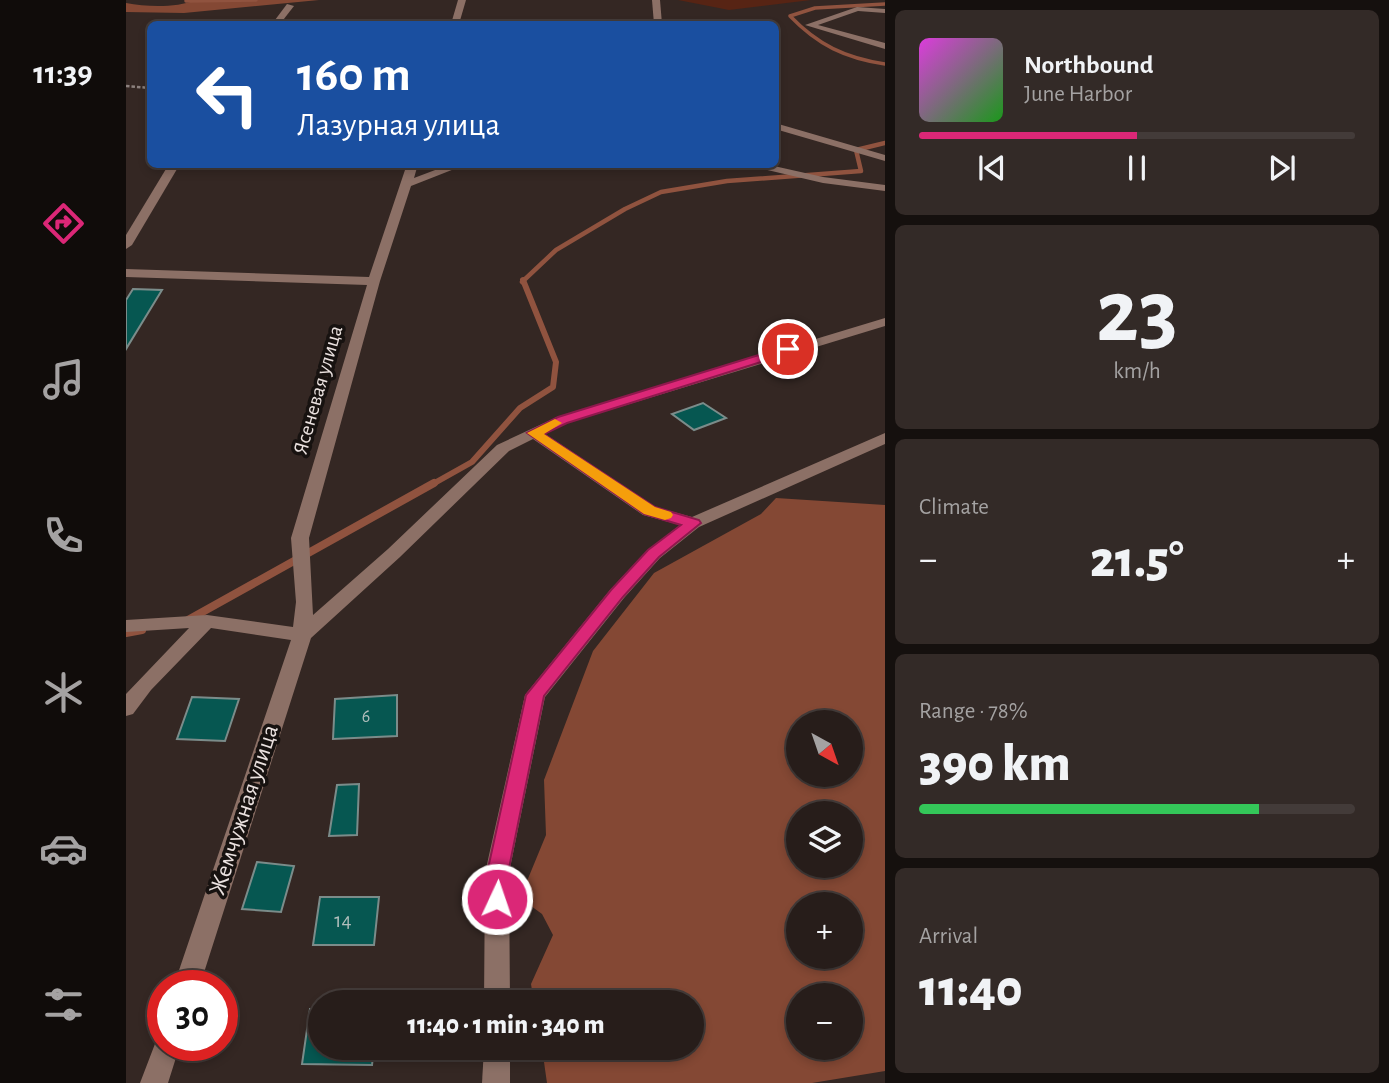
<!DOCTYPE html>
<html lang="en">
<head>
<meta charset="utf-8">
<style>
  :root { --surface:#271d1a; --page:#332a27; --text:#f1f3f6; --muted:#a4a2a2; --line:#433b39; --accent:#db2777 }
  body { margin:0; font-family:"Alegreya Sans",sans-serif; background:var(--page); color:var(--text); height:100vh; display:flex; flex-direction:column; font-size:26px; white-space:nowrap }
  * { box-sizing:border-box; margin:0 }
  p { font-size:23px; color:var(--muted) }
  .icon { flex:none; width:38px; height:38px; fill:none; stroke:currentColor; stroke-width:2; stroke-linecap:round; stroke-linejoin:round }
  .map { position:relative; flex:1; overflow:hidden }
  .details { display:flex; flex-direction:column; gap:10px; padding:10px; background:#15100e; width:504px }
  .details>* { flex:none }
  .guide { position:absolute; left:21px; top:21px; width:632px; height:147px; border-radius:10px; box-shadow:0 4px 10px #0003,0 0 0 2px var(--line); background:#1a4fa0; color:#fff; overflow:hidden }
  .needle { width:46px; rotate:140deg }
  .fabs { position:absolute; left:660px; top:710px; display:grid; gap:14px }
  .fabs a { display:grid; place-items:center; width:77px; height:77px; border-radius:50%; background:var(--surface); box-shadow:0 4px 10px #0003,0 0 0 2px var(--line); font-size:35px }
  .speed { position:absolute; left:21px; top:970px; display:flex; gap:14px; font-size:35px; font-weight:700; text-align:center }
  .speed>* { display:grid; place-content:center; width:91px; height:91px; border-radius:50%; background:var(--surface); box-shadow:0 4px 10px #0003,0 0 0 2px var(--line); line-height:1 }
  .speed .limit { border:10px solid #d22; background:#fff; color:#111 }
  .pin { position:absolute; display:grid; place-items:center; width:60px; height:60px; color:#fff; margin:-30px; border:4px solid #fff; border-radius:50%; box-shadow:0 2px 7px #0007 }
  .me { position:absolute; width:77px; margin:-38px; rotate:3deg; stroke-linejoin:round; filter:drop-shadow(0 0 5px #0008) }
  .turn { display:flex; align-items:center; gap:24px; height:147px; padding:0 35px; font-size:32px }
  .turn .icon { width:91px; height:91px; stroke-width:2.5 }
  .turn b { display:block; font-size:49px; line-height:60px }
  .big { font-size:52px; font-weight:800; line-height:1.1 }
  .details .widget { flex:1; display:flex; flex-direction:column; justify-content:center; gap:10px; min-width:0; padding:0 24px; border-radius:10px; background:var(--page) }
  .details .dial { align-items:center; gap:0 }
  .dial b { font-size:91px; line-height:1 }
  .song { display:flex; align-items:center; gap:21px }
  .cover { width:84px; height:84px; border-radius:10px; background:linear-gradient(135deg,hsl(300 70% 55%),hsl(120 70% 35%)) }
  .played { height:7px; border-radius:4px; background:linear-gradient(90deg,var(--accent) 50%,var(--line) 50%) }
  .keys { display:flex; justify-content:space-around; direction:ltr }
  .heat { display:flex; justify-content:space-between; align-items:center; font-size:38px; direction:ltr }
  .charge { height:10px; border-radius:5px; background:linear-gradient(90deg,#34c759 78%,var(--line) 0) }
  .trip { position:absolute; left:182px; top:990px; width:396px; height:70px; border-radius:35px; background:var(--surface); box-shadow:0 4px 10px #0003,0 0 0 2px var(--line); font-weight:800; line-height:70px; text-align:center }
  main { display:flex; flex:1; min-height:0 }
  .menu { display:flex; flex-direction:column; width:126px; justify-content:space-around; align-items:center; background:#100c0a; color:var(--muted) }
  .menu .icon { width:49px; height:49px }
  .menu .active { color:var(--accent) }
  .menu b { font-size:32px; color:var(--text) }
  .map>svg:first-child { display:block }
  .green { fill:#572414 }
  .forest { fill:#844834; fill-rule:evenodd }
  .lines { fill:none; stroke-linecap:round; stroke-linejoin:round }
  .stream-far3 { stroke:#90533f; stroke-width:3.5 }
  .stream-far2 { stroke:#90533f; stroke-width:4.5 }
  .stream-far1 { stroke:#90533f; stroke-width:6 }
  .stream { stroke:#90533f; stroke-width:8 }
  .building { fill:#065751; stroke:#7b8c8a; stroke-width:2 }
  .path { stroke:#8c817e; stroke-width:2.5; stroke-dasharray:3.5 2; stroke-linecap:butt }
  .minor { fill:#8c7066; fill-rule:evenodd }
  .route { fill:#db2777; stroke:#8e194d; stroke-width:2 }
  .slow { fill:#f59e0b }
  .labels { text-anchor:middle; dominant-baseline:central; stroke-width:7; stroke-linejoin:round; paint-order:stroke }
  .number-label { font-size:18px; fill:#b1bebc }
  .street-label { font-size:21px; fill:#eae1df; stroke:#171210 }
  .near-number-label { font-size:21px; fill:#b1bebc }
  .near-street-label { font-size:24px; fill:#eae1df; stroke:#171210 }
</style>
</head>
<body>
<main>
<nav class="menu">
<b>11:39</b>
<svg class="icon active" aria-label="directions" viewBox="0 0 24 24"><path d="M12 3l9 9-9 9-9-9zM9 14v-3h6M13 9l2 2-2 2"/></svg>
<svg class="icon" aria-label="music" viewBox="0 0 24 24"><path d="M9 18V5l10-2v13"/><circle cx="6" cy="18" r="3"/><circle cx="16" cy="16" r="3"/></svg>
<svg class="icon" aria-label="phone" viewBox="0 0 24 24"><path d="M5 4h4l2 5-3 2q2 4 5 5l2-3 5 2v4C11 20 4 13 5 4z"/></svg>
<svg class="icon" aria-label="climate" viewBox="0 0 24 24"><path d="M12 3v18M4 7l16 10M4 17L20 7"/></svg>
<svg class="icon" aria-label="car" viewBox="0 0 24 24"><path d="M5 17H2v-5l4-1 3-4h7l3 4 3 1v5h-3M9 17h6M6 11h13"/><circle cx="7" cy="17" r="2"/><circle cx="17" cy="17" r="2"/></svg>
<svg class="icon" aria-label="filters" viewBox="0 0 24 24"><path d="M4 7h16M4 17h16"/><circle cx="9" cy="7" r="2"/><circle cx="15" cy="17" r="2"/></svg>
</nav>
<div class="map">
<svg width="759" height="1083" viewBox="0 0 759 1083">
  <rect width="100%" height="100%" fill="#342723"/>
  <polygon class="green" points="552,0 685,0 603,10"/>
  <g class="forest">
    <path d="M70,0H193L58,13L0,12V3C21,7 50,8 70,0Z"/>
    <path d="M650,498L759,505V1071L686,1083H421L416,1048H565V1003H408L405,984L427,935L416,914L394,898L420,835L418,780L467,651L528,573L635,514ZM672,723H724V775H672ZM672,814H724V866H672ZM672,905H724V957H672ZM672,996H724V1048H672Z"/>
  </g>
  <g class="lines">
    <g class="stream-far3">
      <polyline points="60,1 130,0"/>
      <path d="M759,4L689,8L664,16C692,45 719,58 759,64"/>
    </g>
    <polyline class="stream-far2" points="396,282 430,250 499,209 535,192 601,181 735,171 730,150 759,143"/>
    <polyline class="stream-far1" points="305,485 346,462 394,408 427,387 430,362 397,280"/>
    <g class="stream">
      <polyline points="62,620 308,483"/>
      <polyline points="0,633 16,630"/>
    </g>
  </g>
  <g class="building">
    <polygon points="7,289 36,290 0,349 0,300"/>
    <polygon points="577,403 600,418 568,430 546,414"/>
    <polygon points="271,695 271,736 207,739 209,699"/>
    <polygon points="66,697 113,699 99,741 51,739"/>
    <polygon points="233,784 231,835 203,836 211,785"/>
    <polygon points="131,862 168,866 155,912 116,909"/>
    <polygon points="194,897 253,897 248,945 187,945"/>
    <polygon points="184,1009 194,1010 194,1048 248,1048 246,1065 176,1064"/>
  </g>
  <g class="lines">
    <polyline class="path" points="0,86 24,88"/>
    <g class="minor">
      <polygon points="332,0 340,0 333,24 325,24"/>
      <polygon points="526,0 534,0 536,24 528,24"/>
      <polygon points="161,4 168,6 154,24 146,24"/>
      <polygon points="731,7 759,9 759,13 732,11 692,25 759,43 759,49 679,25"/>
      <polygon points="649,123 759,155 759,161 649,129"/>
      <polygon points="43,164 54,164 6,245 0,249 0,235"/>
      <polygon points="281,164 292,164 288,178 325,164 341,164 285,186 254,281 183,538 187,615 262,549 371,445 431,417 759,318 759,326 441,423 419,434 529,507 566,517 759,433 759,444 573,527 534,558 498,598 419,697 383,873 384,1003 358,1003 359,873 399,695 484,590 522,550 554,525 517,515 407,439 383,451 274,557 185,638 74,985 48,985 165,640 85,628 25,690 7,714 0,716 0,694 63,628 0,632 0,620 81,615 167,627 170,602 165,538 241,285 0,277 0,269 243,277"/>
      <polygon points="616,164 639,164 697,177 759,185 759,191 697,183"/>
      <polygon points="37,1034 37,1045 54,1045 42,1083 14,1083 32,1036"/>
      <polygon points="358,1048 384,1048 384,1083 356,1083"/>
    </g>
  </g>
  <polygon class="route" points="662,346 667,347 667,352 441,423 418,434 529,507 573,520 575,523 533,557 497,597 418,696 382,873 382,899 379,905 371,908 364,905 360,899 361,873 400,695 485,590 522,550 555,525 518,514 401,433 432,417"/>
  <polygon class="slow" points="429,419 436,423 418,434 529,507 545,512 547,515 545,518 539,520 518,514 401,433"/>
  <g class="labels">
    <g class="number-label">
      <text x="240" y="717">6</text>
    </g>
    <g class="street-label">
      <text transform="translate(192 390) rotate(-74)">Ясеневая улица</text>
    </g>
    <g class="near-number-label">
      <text x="217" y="920">14</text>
    </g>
    <g class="near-street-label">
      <text transform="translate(118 810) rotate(-72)">Жемчужная улица</text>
    </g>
  </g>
</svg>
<div class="fabs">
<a><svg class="needle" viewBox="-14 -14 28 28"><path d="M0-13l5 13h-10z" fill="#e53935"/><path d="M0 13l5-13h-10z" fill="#a4a2a2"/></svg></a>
<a><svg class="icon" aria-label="layers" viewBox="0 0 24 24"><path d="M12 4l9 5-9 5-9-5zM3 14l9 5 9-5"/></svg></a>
<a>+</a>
<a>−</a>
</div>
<div class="speed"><div class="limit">30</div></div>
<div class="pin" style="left:662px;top:349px;background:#d93025"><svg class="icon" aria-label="arrive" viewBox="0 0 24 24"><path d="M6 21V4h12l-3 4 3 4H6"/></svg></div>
<svg class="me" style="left:371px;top:899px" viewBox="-20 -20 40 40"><circle r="17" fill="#db2777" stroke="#fff" stroke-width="3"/><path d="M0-11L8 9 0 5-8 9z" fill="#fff"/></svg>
<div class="trip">11:40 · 1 min · 340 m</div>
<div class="guide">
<div class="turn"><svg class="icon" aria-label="left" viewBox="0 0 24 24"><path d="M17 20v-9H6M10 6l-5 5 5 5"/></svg><div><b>160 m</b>Лазурная улица</div></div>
</div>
</div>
<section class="details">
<div class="widget">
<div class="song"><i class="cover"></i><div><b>Northbound</b><p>June Harbor</p></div></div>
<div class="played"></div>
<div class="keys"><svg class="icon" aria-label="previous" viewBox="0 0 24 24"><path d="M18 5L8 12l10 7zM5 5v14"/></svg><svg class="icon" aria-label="pause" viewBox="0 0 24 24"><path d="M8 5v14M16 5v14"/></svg><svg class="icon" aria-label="next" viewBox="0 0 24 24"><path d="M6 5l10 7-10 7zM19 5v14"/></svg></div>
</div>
<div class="widget dial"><b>23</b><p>km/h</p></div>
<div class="widget"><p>Climate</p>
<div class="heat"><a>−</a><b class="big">21.5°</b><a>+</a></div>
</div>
<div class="widget"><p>Range · 78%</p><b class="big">390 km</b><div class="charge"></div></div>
<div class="widget"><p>Arrival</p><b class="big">11:40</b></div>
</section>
</main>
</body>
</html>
